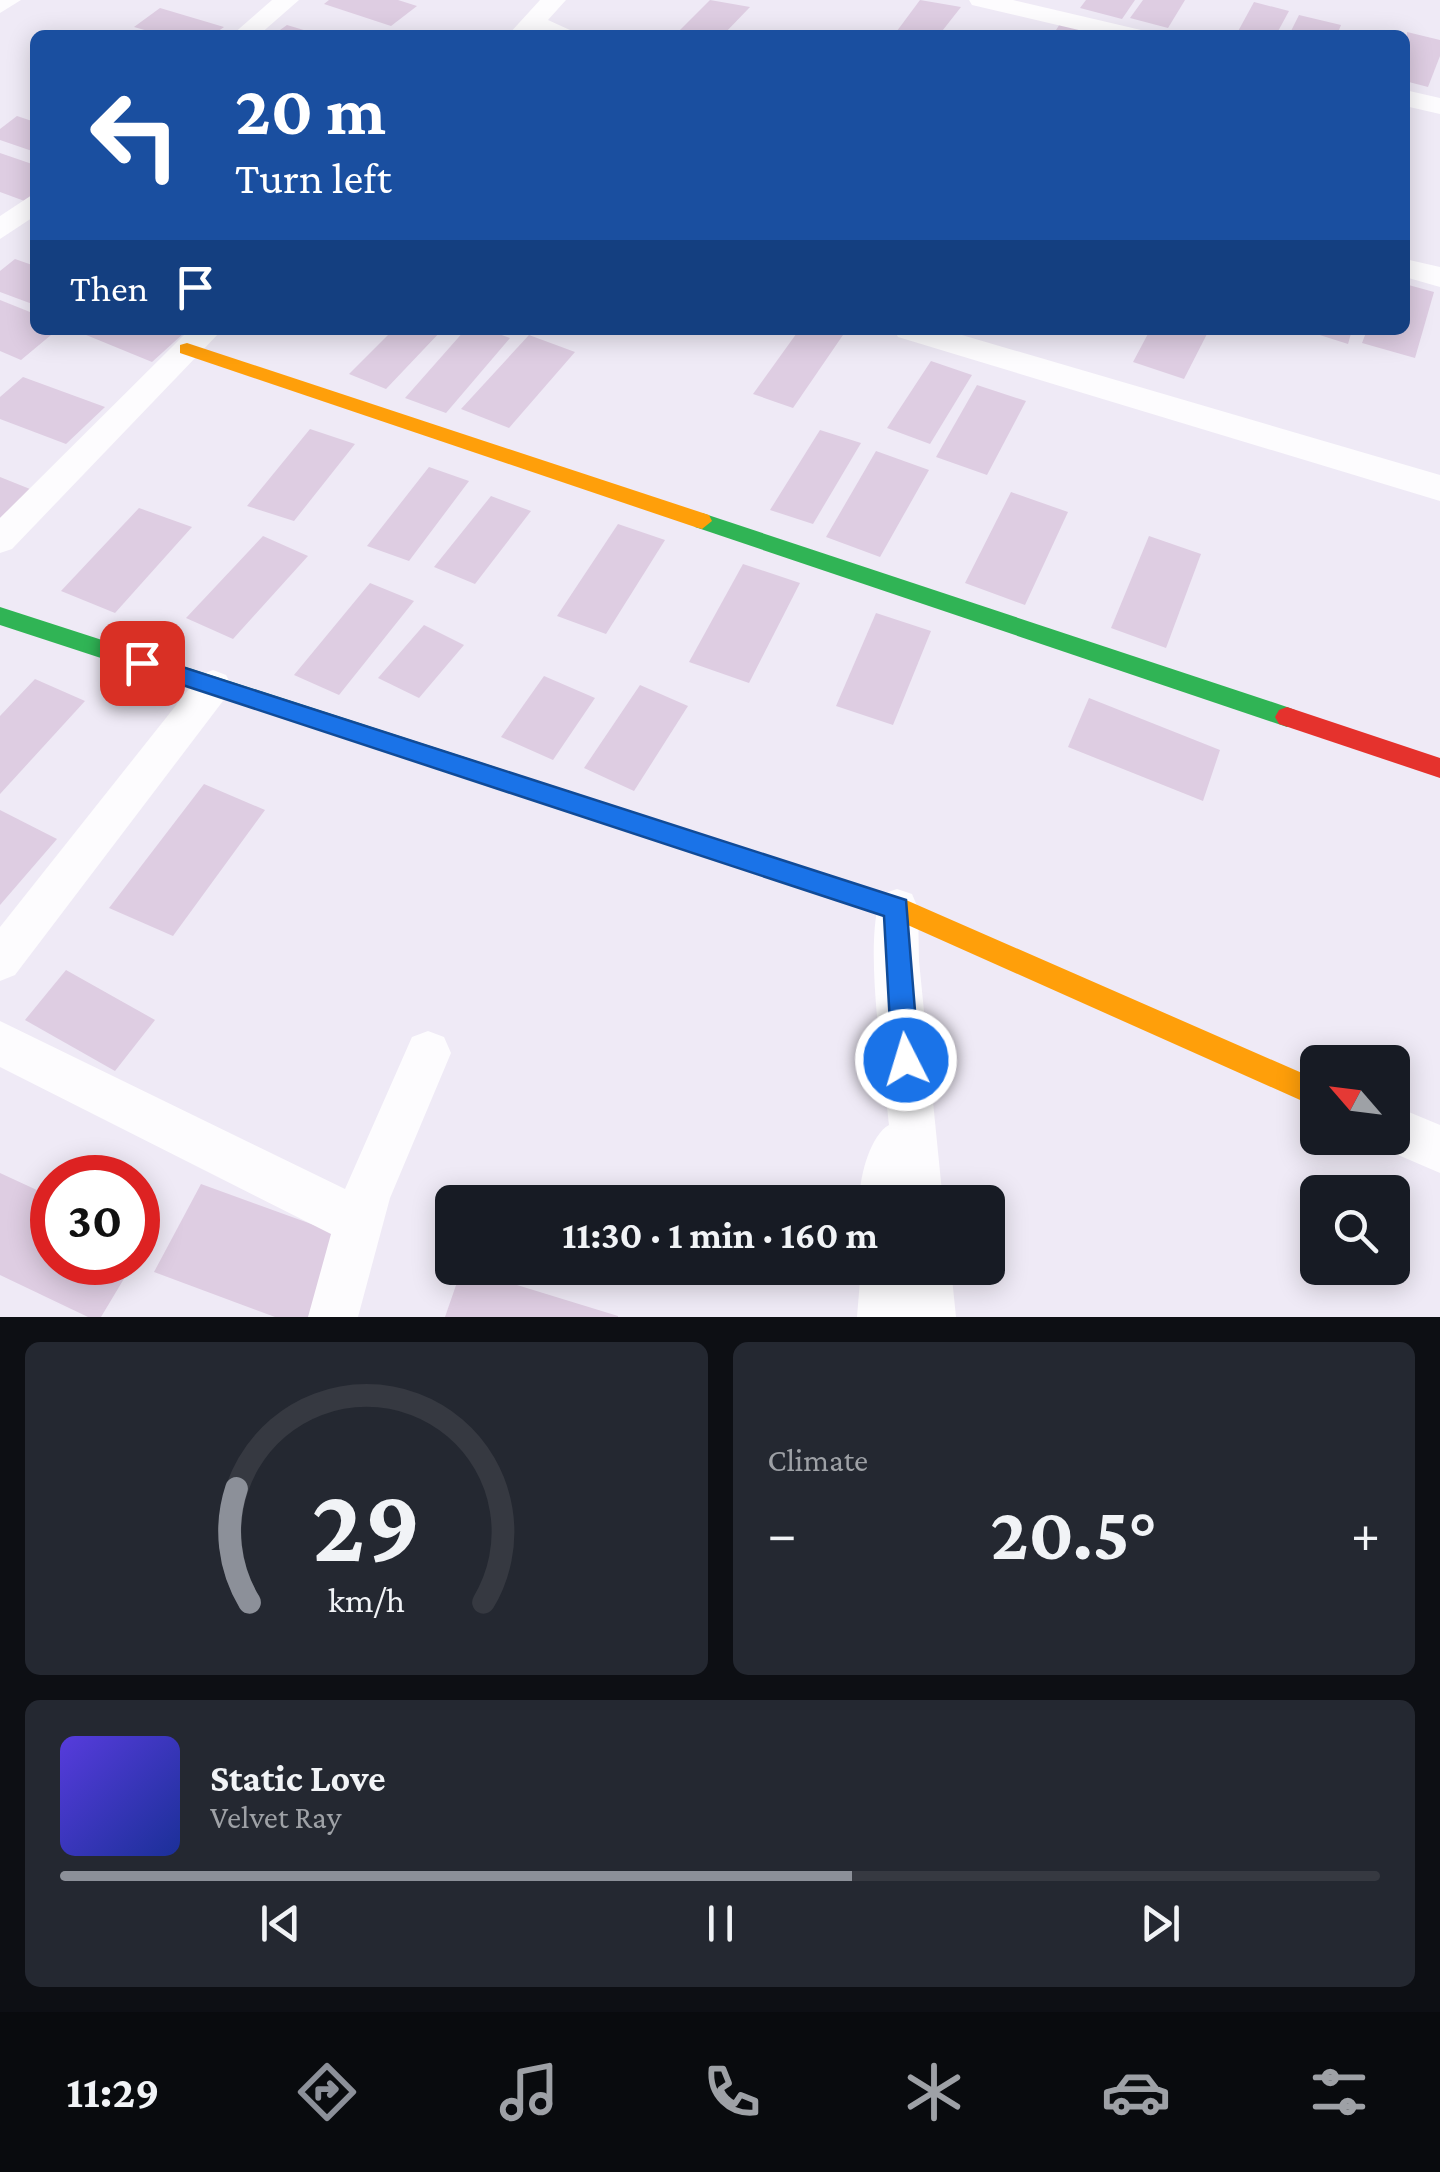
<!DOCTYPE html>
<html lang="en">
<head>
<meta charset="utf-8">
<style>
  :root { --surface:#171b24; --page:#242831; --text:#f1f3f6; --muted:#9ea1a6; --line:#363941; --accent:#8c9099 }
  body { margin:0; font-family:"Crimson Pro",serif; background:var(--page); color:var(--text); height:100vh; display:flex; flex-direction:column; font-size:38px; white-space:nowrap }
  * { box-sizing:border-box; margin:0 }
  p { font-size:32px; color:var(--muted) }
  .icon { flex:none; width:55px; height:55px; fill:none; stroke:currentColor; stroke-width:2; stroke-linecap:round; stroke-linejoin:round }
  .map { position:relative; height:1317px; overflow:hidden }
  .drawer { display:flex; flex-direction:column; gap:25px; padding:25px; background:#0d0f14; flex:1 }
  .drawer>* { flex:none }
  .top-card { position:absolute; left:30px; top:30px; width:1380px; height:305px; border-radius:15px; box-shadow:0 5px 25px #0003; background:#1a4fa0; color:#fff; overflow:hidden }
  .needle { width:65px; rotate:298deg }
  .controls { position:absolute; left:1300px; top:1045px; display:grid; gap:20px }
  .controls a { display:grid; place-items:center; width:110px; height:110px; border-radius:15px; background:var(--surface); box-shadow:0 5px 25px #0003; font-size:50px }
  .speed { position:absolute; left:30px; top:1155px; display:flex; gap:20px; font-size:50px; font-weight:700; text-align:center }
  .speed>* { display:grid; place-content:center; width:130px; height:130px; border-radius:50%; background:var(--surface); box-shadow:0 5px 25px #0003; line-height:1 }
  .speed .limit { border:15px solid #d22; background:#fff; color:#111 }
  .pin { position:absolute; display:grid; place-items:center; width:85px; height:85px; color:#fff; margin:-42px; border-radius:20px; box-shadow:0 5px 15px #0006 }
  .me { position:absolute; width:110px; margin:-55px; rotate:355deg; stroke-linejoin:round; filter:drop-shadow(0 0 8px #0008) }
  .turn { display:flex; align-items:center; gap:35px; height:210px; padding:0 40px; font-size:45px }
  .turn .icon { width:130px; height:130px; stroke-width:2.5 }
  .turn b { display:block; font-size:70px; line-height:85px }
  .then { display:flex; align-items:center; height:95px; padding:0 40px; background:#0003; gap:20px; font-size:38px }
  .big { font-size:75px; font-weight:700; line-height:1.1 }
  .drawer .widget { flex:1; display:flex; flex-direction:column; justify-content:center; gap:15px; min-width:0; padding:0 35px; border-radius:15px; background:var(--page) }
  .drawer .dial { align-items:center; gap:0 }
  .dial svg { height:260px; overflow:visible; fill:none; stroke:var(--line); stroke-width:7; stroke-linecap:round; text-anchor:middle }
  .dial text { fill:var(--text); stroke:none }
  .song { display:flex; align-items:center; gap:30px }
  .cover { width:120px; height:120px; border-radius:15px; background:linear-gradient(135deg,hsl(250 70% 55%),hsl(230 70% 35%)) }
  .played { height:10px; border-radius:5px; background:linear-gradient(90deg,var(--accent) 60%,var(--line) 60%) }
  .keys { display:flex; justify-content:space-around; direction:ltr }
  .heat { display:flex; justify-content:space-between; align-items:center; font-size:55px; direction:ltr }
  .drawer .tiles { flex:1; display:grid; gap:25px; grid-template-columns:1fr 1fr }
  .widget:last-child { grid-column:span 2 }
  .trip { position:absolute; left:435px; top:1185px; width:570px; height:100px; border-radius:15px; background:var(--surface); box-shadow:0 5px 25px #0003; font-weight:700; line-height:100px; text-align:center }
  .tabs { display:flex; height:160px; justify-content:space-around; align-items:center; background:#090b0e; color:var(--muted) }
  .tabs .icon { width:70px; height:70px }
  .tabs .selected { color:var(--accent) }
  .tabs b { font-size:45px; color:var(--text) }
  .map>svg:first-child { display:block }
  .building { fill:#decde2 }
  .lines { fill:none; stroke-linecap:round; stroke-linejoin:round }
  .street { fill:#fdfcfe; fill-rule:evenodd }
  .fast { fill:#30b455; fill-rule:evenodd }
  .slow { fill:#ff9f0a; fill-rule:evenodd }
  .jam { fill:#e5322d; fill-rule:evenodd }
  .route { fill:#1a73e8; stroke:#114b97; stroke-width:2.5 }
</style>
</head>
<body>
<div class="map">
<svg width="1440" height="1317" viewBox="0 0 1440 1317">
  <rect width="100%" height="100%" fill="#efeaf6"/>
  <g class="building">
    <polygon points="329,0 398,0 417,6 391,26 324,4"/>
    <polygon points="710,0 750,7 723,35 675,35"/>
    <polygon points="920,0 961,7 939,35 894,35"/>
    <polygon points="1086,0 1135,0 1122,19 1080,8"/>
    <polygon points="1143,0 1185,0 1168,28 1130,18"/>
    <polygon points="1254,2 1289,11 1276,35 1236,35"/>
    <polygon points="160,8 224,27 213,35 162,35 134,27"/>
    <polygon points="1299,15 1341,25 1337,35 1289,35"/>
    <polygon points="1061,22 1114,35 1053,35"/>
    <polygon points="287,25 317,34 317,35 273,35"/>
    <polygon points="1407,32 1440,40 1440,56 1428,87 1405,81"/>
    <polygon points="17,116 35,122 35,152 0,140 0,129"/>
    <polygon points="0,153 35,165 35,199 30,203 0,192"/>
    <polygon points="15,259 35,266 35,305 0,292 0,271"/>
    <polygon points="1405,284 1434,292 1415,358 1362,343 1367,330 1405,330"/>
    <polygon points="0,300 35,314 35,330 57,330 21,360 0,351"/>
    <polygon points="74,330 176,330 184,333 152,362"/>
    <polygon points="393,330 442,330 386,389 349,374"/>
    <polygon points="465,330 488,330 510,338 446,413 405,398"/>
    <polygon points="799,330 843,335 793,408 753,394"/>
    <polygon points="1150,330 1209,330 1184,379 1133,362"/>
    <polygon points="1304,330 1352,330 1348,344"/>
    <polygon points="529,335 575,352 509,428 461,409"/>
    <polygon points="931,361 972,375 930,444 887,428"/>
    <polygon points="23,377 105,407 66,444 0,419 0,397"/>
    <polygon points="977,385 1026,401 987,475 936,457"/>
    <polygon points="310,429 355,444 294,521 247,506"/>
    <polygon points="820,430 861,443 813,524 770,510"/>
    <polygon points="876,451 929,470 880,557 826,537"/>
    <polygon points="429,467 469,481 409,561 367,546"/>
    <polygon points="0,477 30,489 0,518"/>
    <polygon points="1011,492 1068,512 1025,605 965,583"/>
    <polygon points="491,496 531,511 475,584 434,567"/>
    <polygon points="139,508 192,527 115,613 61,591"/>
    <polygon points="618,524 665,540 606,634 557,616"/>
    <polygon points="263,536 308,556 233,639 186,618"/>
    <polygon points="1149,536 1201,554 1166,648 1111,628"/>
    <polygon points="743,564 800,583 749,683 689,662"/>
    <polygon points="370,583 414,601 339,695 294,675"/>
    <polygon points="876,613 931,631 893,725 836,706"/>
    <polygon points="424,625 464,645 419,698 378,678"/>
    <polygon points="544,676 595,698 553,760 501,737"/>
    <polygon points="35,679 85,701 0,794 0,716"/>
    <polygon points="640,685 688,706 634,791 584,768"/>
    <polygon points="1089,698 1220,750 1203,801 1068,747"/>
    <polygon points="204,784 265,810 173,936 109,908"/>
    <polygon points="0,810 57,839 0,905"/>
    <polygon points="66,970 155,1020 115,1071 25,1020"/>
    <polygon points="0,1173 52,1197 52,1262 134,1262 101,1317 88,1317 0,1275"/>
    <polygon points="201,1184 350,1238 314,1317 275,1317 154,1272"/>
    <polygon points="462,1268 618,1316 618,1317 445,1317"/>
  </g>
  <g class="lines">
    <g class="street">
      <polygon points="0,0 21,0 0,13"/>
      <polygon points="272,0 299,0 259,35 232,35"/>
      <polygon points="540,0 566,0 548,20 581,35 508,35"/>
      <polygon points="969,0 1013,0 1141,30 1144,35 1100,35 972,5"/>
      <polygon points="1405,90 1440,98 1440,114 1405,106"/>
      <polygon points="35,193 35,216 0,239 0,216"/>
      <polygon points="1405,259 1440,267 1440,287 1405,277"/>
      <polygon points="189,330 222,330 12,549 0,553 0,518"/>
      <polygon points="894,330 945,330 1440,475 1440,501 898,337"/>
      <polygon points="213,670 226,675 232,686 226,697 15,975 0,981 0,927 200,675"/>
      <path d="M897,889L912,894L918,908L919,961L943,1202H860C858,1181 870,1135 889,1125C884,1071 862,939 882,894Z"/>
      <polygon points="0,1021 345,1189 412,1037 428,1031 444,1037 451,1053 390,1198 358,1317 308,1317 331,1234 0,1067"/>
      <polygon points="1392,1105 1440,1125 1440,1173 1375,1145 1372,1138 1392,1138"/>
      <polygon points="861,1268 951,1268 956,1317 857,1317"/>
    </g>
    <g class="fast">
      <polygon points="702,513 1287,707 1295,710 1299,717 1295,724 1287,727 695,527 692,521 695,515"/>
      <polygon points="0,607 489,765 497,768 501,775 497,782 489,785 0,625"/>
    </g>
    <g class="slow">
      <polygon points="187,343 709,515 712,521 702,529 695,527 180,353 180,345"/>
      <polygon points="489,765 906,900 1318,1080 1318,1108 892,918 481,782 477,775 481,768"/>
    </g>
    <polygon class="jam" points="1287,707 1440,758 1440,778 1279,724 1275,717 1279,710"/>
  </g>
  <polygon class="route" points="142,654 906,900 919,1060 915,1069 906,1073 896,1069 892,1060 884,916 134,669 134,656"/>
</svg>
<div class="controls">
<a><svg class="needle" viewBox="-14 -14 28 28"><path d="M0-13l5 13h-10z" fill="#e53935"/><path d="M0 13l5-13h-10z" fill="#9ea1a6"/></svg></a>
<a><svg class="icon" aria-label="search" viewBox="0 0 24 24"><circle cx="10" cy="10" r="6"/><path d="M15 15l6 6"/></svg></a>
</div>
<div class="speed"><div class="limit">30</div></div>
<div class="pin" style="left:142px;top:663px;background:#d93025"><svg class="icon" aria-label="arrive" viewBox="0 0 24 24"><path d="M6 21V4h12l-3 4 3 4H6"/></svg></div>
<svg class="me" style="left:906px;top:1060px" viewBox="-20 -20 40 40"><circle r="17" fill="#1a73e8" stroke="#fff" stroke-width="3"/><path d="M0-11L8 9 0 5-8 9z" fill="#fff"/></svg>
<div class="trip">11:30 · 1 min · 160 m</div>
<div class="top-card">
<div class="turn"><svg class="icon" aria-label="left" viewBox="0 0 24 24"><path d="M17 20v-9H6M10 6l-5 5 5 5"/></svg><div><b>20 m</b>Turn left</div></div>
<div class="then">Then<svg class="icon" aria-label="arrive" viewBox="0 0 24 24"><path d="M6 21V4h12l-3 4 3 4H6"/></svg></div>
</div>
</div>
<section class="drawer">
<div class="tiles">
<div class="widget dial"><svg viewBox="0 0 100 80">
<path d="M14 69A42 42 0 1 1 86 69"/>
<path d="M14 69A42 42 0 0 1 10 34" stroke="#8c9099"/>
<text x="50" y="56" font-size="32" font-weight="700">29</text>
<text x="50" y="72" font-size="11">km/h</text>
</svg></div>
<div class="widget"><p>Climate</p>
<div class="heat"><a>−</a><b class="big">20.5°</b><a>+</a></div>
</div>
<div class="widget">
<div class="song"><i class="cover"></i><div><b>Static Love</b><p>Velvet Ray</p></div></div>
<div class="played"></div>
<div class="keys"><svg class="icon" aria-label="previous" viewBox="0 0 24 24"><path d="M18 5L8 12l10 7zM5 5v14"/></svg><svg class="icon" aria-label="pause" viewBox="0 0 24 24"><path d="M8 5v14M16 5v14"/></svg><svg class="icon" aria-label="next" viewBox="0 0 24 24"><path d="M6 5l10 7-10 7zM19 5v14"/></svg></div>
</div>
</div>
</section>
<nav class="tabs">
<b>11:29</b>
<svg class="icon selected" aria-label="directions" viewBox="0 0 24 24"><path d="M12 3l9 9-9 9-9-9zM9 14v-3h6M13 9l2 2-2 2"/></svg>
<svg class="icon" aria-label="music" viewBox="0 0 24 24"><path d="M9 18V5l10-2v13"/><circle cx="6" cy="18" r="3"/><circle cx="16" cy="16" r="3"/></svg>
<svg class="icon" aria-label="phone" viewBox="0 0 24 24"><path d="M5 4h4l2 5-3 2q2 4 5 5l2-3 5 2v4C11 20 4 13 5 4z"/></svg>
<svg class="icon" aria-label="climate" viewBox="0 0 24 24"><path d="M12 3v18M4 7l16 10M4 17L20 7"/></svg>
<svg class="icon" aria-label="car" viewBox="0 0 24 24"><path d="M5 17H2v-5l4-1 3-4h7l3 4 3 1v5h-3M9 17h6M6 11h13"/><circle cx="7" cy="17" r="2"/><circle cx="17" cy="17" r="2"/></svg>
<svg class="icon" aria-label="filters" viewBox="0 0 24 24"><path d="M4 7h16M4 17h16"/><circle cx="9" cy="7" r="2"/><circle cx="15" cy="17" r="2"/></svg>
</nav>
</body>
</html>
